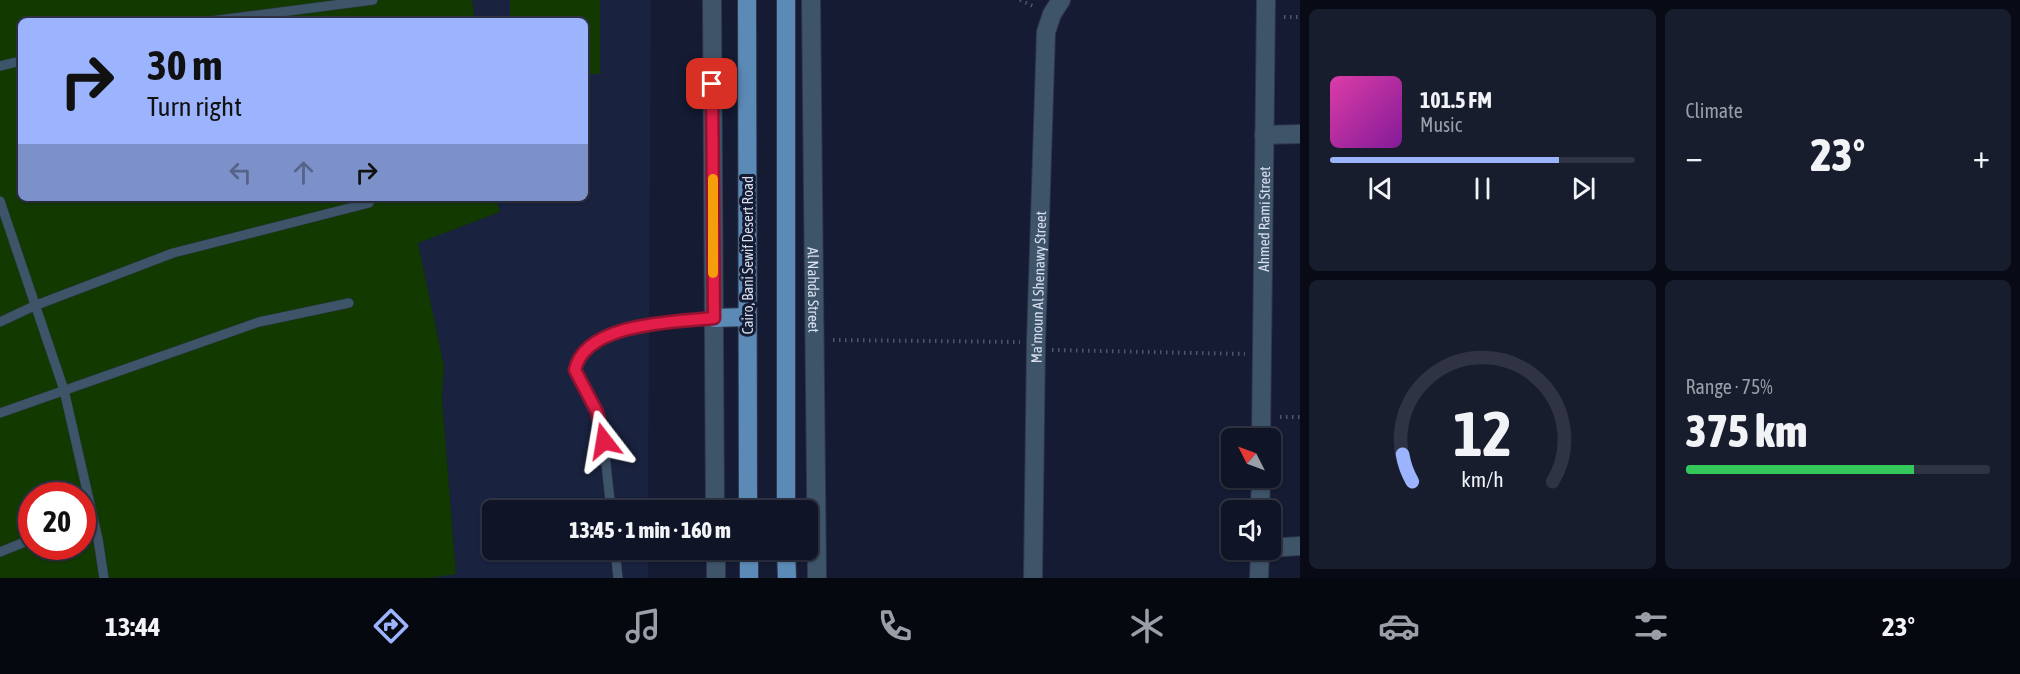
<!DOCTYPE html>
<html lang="en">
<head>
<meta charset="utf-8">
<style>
  :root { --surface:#0f1426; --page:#181d2e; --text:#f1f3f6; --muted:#9b9ea7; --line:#2f3343; --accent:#9cb4fd }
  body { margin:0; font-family:"Asap Condensed",sans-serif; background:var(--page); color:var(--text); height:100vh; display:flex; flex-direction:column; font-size:22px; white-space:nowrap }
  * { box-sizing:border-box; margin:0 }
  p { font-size:20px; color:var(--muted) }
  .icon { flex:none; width:33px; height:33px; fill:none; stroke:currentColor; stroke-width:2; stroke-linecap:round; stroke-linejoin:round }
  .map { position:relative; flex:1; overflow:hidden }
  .sheet { display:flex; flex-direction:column; gap:9px; padding:9px; background:#080b15; width:720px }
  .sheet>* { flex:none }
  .banner { position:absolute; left:18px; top:18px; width:570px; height:183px; border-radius:9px; box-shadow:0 2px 4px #0004,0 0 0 2px var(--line); background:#9cb4fd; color:#111; overflow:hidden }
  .needle { width:39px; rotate:312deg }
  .buttons { position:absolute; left:1221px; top:428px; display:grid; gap:12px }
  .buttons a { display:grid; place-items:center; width:60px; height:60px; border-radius:9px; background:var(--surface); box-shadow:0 2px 4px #0004,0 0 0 2px var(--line); font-size:30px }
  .speed { position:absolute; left:18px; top:482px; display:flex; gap:12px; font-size:30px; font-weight:700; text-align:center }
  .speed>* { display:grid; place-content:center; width:78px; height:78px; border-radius:50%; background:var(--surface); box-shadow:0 2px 4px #0004,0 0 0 2px var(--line); line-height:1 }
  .speed .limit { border:9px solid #d22; background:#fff; color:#111 }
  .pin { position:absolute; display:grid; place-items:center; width:51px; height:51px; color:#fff; margin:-26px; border-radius:12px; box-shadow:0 3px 9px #0006 }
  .me { position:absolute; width:66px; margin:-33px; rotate:346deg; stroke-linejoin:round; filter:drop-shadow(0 0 4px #0008) }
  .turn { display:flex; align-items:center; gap:21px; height:126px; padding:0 30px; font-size:27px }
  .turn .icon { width:78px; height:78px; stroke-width:2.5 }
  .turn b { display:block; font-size:42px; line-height:51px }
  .lanes { display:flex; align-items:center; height:57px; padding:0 30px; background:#0003; justify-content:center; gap:30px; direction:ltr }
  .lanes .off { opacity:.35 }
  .big { font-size:45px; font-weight:800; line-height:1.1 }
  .sheet .widget { flex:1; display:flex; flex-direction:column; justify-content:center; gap:9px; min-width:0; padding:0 21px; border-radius:9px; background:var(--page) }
  .sheet .dial { align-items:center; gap:0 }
  .dial svg { height:156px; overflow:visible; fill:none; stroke:var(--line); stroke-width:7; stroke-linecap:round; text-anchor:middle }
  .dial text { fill:var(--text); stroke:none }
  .song { display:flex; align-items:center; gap:18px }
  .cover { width:72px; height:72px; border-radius:9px; background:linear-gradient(135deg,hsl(320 70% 55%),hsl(290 70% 35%)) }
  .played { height:6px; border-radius:3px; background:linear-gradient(90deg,var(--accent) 75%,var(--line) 75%) }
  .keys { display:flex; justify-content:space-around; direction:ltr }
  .heat { display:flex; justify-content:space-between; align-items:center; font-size:33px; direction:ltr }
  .charge { height:9px; border-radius:4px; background:linear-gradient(90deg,#34c759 75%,var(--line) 0) }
  .sheet .tiles { flex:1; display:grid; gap:9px; grid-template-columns:repeat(2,1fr) }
  .trip { position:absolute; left:482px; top:500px; width:336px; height:60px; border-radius:9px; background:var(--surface); box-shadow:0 2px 4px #0004,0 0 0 2px var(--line); font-weight:800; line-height:60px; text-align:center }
  .tab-bar { display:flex; height:96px; justify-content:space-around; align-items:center; background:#06080f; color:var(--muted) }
  .tab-bar .icon { width:42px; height:42px }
  .tab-bar .on { color:var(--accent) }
  .tab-bar b { font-size:27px; color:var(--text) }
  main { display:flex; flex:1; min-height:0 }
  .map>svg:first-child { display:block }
  .built { fill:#19223f }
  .green { fill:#123a00; fill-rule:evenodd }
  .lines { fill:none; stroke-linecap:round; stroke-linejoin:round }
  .lane-casing { stroke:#30364c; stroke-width:10 }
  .street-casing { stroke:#30364c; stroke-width:20 }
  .primary-casing { stroke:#30364c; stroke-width:20 }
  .path { stroke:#4f566b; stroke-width:4; stroke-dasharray:1.5 4.5; stroke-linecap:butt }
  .lane { stroke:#3e5469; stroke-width:9 }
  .street { stroke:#3e5469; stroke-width:18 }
  .primary { stroke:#5c8ab6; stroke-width:18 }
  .route-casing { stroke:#92132f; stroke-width:15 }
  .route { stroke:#e11d48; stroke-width:10 }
  .slow { stroke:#f59e0b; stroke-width:10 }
  .labels { text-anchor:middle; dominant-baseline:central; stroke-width:6; stroke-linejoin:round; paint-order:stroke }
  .street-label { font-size:15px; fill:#d9dfef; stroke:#141b32 }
</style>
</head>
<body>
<main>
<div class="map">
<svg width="1300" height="578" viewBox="0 0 1300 578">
  <rect width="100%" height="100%" fill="#141b32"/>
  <polygon class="built" points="472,0 651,0 648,510 492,510 492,549 648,549 648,578 429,578 456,573 442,399 444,366 418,243 500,212 496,198 585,198 585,21 475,21"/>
  <g class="green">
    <path d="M0,0H472L475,21H21V198H496L500,212L418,243L444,366L442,399L456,574L429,578H0ZM32,495H82V546H32Z"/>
    <polygon points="510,0 600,0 600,74 585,74 585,21 510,21"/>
  </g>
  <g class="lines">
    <defs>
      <g id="lane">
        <polyline points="211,21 373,0"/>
        <polyline points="0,66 21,61"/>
        <polyline points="0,201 64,390 98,539 104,578"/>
        <polyline points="0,322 34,306 173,253 369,203"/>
        <polyline points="0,413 259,322 349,303"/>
        <path d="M611,510L602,427L597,412L575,370C585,322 675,322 714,318"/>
        <polyline points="615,549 618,578"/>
        <polyline points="0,552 32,539"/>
      </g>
      <g id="street">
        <polyline points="712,0 715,510"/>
        <path id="s1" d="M811,0L817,578"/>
        <polyline points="1264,135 1300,134"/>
        <path id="s2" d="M1261,438L1266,0"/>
        <polyline points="1260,510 1261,477"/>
        <polyline points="1270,548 1300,546"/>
        <polyline points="716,549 716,578"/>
        <path id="s3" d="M1033,578L1036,342L1046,32L1052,14L1061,0"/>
        <polyline points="1259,578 1260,549"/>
      </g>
      <g id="primary">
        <polyline points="747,0 748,510"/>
        <polyline points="786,0 786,510"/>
        <polyline points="714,318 747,317"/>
        <polyline points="749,549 749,578"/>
        <polyline points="786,549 787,578"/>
      </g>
    </defs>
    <use href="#lane" class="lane-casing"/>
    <use href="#street" class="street-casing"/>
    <use href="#primary" class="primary-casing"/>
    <g class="path">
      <polyline points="1020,0 1035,7"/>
      <polyline points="1284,17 1300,17"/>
      <polyline points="833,340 1020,342"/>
      <polyline points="1052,350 1245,354"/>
      <polyline points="1280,417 1300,417"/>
    </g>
    <use href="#lane" class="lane"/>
    <use href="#street" class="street"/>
    <use href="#primary" class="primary"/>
  </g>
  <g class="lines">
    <defs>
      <path id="route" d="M604,441L597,412L575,370C585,322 676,322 714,318L712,84"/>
    </defs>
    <use href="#route" class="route-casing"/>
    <use href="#route" class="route"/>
    <polyline class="slow" points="713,179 713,273"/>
  </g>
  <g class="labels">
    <g class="street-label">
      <text stroke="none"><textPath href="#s2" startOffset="219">Ahmed Rami Street</textPath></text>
      <text transform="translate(747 255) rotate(-90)">Cairo, Bani Sewif Desert Road</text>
      <text stroke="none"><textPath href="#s3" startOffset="291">Ma'moun Al Shenawy Street</textPath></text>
      <text stroke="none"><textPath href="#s1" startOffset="290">Al Nahda Street</textPath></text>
    </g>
  </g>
</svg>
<div class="buttons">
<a><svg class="needle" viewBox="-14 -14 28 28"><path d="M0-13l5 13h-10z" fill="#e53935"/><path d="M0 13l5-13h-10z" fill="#9b9ea7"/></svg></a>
<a><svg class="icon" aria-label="sound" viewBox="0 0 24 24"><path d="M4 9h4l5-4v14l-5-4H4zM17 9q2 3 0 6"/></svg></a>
</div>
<div class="speed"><div class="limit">20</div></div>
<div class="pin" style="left:712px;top:84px;background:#d93025"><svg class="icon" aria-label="arrive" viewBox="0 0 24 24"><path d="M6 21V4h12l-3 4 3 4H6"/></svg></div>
<svg class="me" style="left:604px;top:441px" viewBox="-20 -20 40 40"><path d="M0-17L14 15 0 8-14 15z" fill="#e11d48" stroke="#fff" stroke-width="4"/></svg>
<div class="trip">13:45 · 1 min · 160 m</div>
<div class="banner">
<div class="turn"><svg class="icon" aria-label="right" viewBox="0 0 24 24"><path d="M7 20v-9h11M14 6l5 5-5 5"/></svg><div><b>30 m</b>Turn right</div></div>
<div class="lanes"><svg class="icon off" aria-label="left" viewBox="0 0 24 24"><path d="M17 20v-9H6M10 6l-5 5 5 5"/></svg><svg class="icon off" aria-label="ahead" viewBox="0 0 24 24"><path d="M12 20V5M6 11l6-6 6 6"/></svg><svg class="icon" aria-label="right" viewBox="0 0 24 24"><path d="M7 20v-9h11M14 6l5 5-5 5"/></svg></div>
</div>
</div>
<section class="sheet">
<div class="tiles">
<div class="widget">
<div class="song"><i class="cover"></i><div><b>101.5 FM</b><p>Music</p></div></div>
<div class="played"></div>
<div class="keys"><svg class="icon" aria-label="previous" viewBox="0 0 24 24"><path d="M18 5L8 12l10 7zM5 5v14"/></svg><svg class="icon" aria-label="pause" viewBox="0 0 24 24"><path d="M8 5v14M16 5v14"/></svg><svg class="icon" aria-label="next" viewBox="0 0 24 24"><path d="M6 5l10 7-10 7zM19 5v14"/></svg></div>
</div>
<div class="widget"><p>Climate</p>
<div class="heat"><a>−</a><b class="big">23°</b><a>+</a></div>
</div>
<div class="widget dial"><svg viewBox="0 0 100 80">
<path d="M14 69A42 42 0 1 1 86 69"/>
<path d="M14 69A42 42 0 0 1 9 55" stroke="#9cb4fd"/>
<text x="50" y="56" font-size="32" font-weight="700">12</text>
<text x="50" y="72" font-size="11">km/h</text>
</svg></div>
<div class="widget"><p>Range · 75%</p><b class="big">375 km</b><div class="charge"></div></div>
</div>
</section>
</main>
<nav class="tab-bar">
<b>13:44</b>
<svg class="icon on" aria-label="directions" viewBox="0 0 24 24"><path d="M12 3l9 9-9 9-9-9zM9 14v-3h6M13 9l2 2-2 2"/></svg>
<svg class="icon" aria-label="music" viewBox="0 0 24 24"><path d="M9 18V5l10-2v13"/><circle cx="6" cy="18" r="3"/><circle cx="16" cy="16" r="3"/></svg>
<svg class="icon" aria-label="phone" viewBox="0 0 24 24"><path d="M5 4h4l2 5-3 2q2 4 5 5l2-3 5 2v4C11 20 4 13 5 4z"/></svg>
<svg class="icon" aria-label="climate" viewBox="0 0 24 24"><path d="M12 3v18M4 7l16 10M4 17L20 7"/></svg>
<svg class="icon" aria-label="car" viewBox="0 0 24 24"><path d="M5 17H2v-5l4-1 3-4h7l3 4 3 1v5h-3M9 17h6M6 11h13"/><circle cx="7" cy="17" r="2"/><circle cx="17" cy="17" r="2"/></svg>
<svg class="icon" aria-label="filters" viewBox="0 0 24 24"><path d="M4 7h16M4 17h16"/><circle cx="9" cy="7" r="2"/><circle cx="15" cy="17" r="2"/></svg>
<b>23°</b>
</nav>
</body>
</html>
